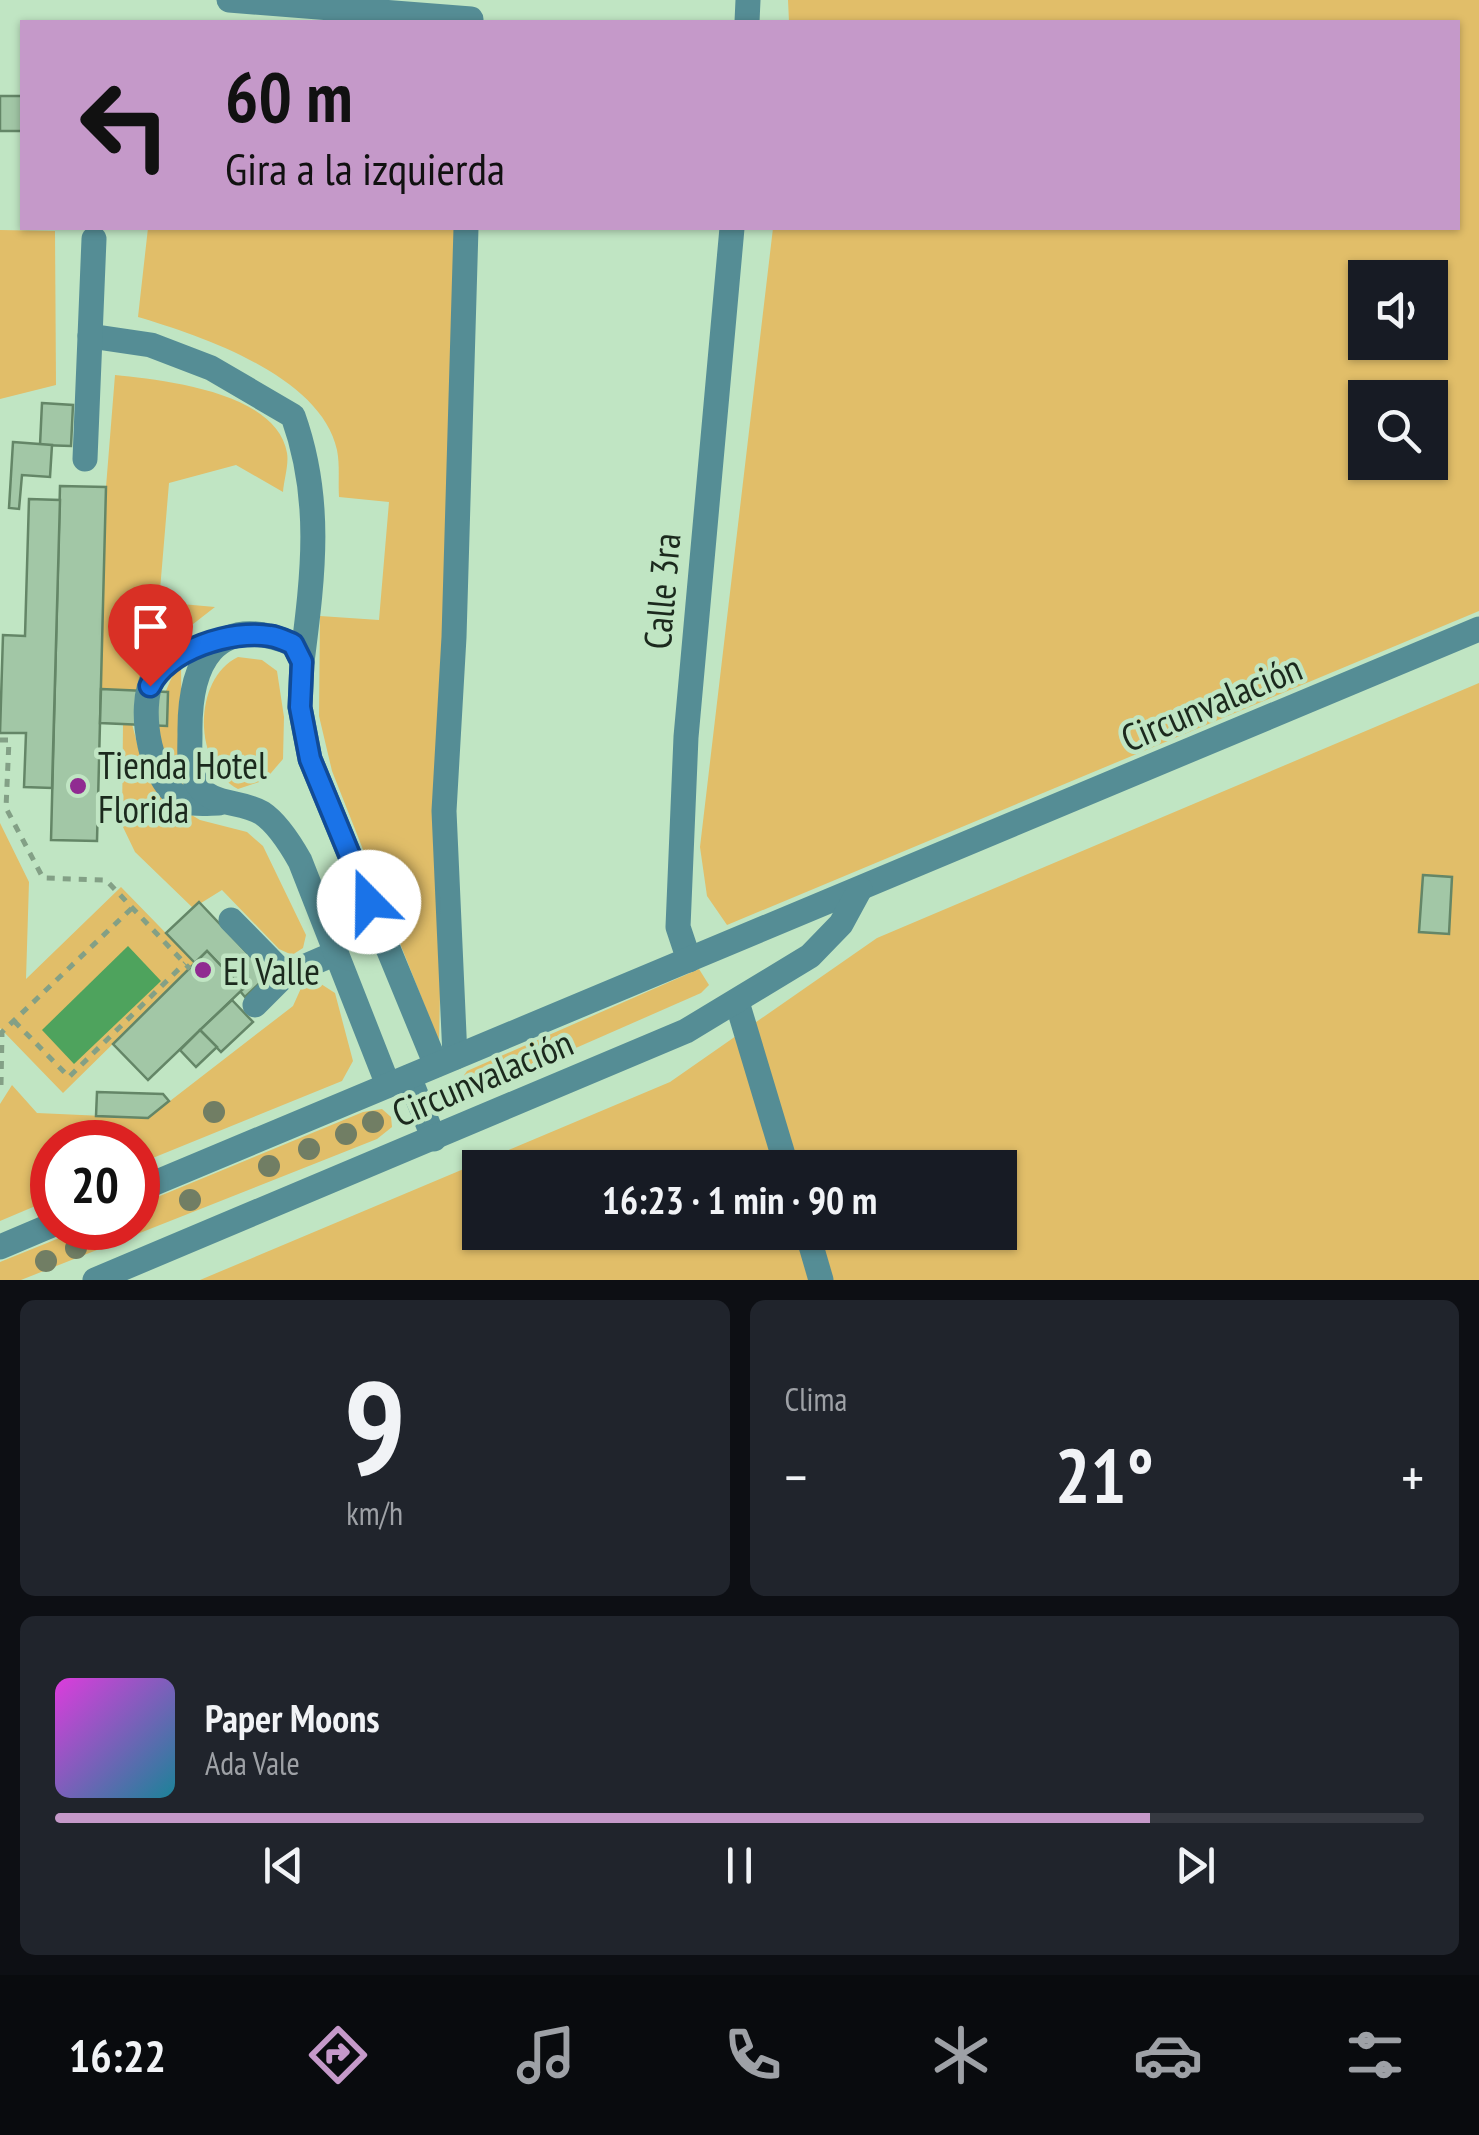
<!DOCTYPE html>
<html lang="es">
<head>
<meta charset="utf-8">
<style>
  :root { --surface:#171b24; --page:#20242c; --text:#f1f3f6; --muted:#9ea1a6; --line:#363941; --accent:#c599c9 }
  body { margin:0; font-family:"PT Sans Narrow",sans-serif; background:var(--page); color:var(--text); height:100vh; display:flex; flex-direction:column; font-size:38px; white-space:nowrap }
  * { box-sizing:border-box; margin:0 }
  p { font-size:32px; color:var(--muted) }
  .icon { flex:none; width:55px; height:55px; fill:none; stroke:currentColor; stroke-width:2; stroke-linecap:round; stroke-linejoin:round }
  .map { position:relative; height:1280px; overflow:hidden }
  .details { display:flex; flex-direction:column; gap:20px; padding:20px; background:#0d0f14; flex:1 }
  .details>* { flex:none }
  .banner { position:absolute; left:20px; top:20px; width:1440px; height:210px; border-radius:0px; box-shadow:0 2px 8px #0004; background:#c599c9; color:#111; overflow:hidden }
  .fabs { position:absolute; left:1348px; top:260px; display:grid; gap:20px }
  .fabs a { display:grid; place-items:center; width:100px; height:100px; border-radius:0px; background:var(--surface); box-shadow:0 2px 8px #0004; font-size:50px }
  .speed { position:absolute; left:30px; top:1120px; display:flex; gap:20px; font-size:50px; font-weight:700; text-align:center }
  .speed>* { display:grid; place-content:center; width:130px; height:130px; border-radius:50%; background:var(--surface); box-shadow:0 2px 8px #0004; line-height:1 }
  .speed .limit { border:15px solid #d22; background:#fff; color:#111 }
  .pin { position:absolute; display:grid; place-items:center; width:85px; height:85px; color:#fff; margin:-102px -42px; border-radius:50% 50% 50% 0; rotate:-45deg; box-shadow:0 0 10px #0007 }
  .pin .icon { rotate:45deg }
  .me { position:absolute; width:110px; margin:-55px; rotate:338deg; stroke-linejoin:round; filter:drop-shadow(0 0 8px #0008) }
  .turn { display:flex; align-items:center; gap:35px; height:210px; padding:0 40px; font-size:45px }
  .turn .icon { width:130px; height:130px; stroke-width:2.5 }
  .turn b { display:block; font-size:70px; line-height:85px }
  .big { font-size:75px; font-weight:700; line-height:1.1 }
  .details .tile { flex:1; display:flex; flex-direction:column; justify-content:center; gap:15px; min-width:0; padding:0 35px; border-radius:15px; background:var(--page) }
  .details .dial { align-items:center; gap:0 }
  .dial b { font-size:130px; line-height:1 }
  .song { display:flex; align-items:center; gap:30px }
  .cover { width:120px; height:120px; border-radius:15px; background:linear-gradient(135deg,hsl(300 70% 55%),hsl(190 70% 35%)) }
  .played { height:10px; border-radius:5px; background:linear-gradient(90deg,var(--accent) 80%,var(--line) 80%) }
  .keys { display:flex; justify-content:space-around; direction:ltr }
  .heat { display:flex; justify-content:space-between; align-items:center; font-size:55px; direction:ltr }
  .details .tiles { flex:1; display:grid; gap:20px; grid-template-columns:1fr 1fr }
  .tile:last-child { grid-column:span 2 }
  .trip { position:absolute; left:462px; top:1150px; width:555px; height:100px; border-radius:0px; background:var(--surface); box-shadow:0 2px 8px #0004; font-weight:700; line-height:100px; text-align:center }
  .tabs { display:flex; height:160px; justify-content:space-around; align-items:center; background:#090b0e; color:var(--muted) }
  .tabs .icon { width:70px; height:70px }
  .tabs .active { color:var(--accent) }
  .tabs b { font-size:45px; color:var(--text) }
  .map>svg:first-child { display:block }
  .green { fill:#e1be69; fill-rule:evenodd }
  .water { fill:#4ea35d }
  .building { fill:#a2c7a6; stroke:#648667; stroke-width:2.5 }
  .lines { fill:none; stroke-linecap:round; stroke-linejoin:round }
  .path { stroke:#83a086; stroke-width:5; stroke-dasharray:8 8; stroke-linecap:butt }
  .minor { stroke:#558d95; stroke-width:25 }
  .tree { fill:#717e64 }
  .route-casing { stroke:#114b97; stroke-width:25 }
  .route { stroke:#1a73e8; stroke-width:18 }
  .poi-dot { fill:#902b91; stroke:#c0e5c3; stroke-width:4 }
  .labels { text-anchor:middle; dominant-baseline:central; stroke-width:9; stroke-linejoin:round; paint-order:stroke }
  .street-label { font-size:38px; fill:#1b291d; stroke:#c0e5c3 }
  .poi-label { font-size:38px; fill:#1b291d; stroke:#c0e5c3; text-anchor:start }
</style>
</head>
<body>
<div class="map">
<svg width="1479" height="1280" viewBox="0 0 1479 1280">
  <rect width="100%" height="100%" fill="#c0e5c3"/>
  <g class="green">
    <path d="M788,0H1479V611L727,925L707,896L700,847L773,228H1458V22H789ZM1365,278H1430V342H1365ZM1365,398H1430V462H1365Z"/>
    <path d="M148,228H456L439,1042L332,771L319,716L320,616L379,620L389,502L339,497C338,482 340,465 337,450C321,376 202,336 138,317Z"/>
    <polygon points="0,230 55,231 56,385 0,399"/>
    <path d="M115,375C164,380 277,392 287,453C289,464 284,480 283,492L236,465L169,483L159,602L215,607L152,656L138,691L101,689L106,487Z"/>
    <path d="M238,657L262,660L277,671L284,717L283,759L265,780L238,789C193,766 192,679 238,657Z"/>
    <path d="M181,661L182,772L186,790C179,780 167,769 162,758C149,727 165,687 181,661Z"/>
    <path d="M1479,683V1280H200L670,1082L877,938ZM480,1168H1000V1232H480Z"/>
    <polygon points="123,724 132,724 144,769 170,802 200,820 247,832 263,846 306,935 303,948 292,955 279,949 222,890 193,908 135,852 122,825"/>
    <polygon points="0,823 29,882 26,979 121,887 195,963 63,1093 0,1028"/>
    <polygon points="699,969 709,985 701,993 478,1091 467,1089 460,1081 467,1071"/>
    <polygon points="321,984 335,993 353,1061 342,1081 138,1164 138,1142 52,1142 52,1199 0,1221 0,1104 12,1085 37,1113 148,1118 293,1006 302,986"/>
    <polygon points="382,1109 391,1117 392,1127 377,1139 21,1280 0,1280 0,1262 84,1228 138,1228 138,1205 363,1112"/>
  </g>
  <polygon class="water" points="128,946 161,981 74,1064 42,1030"/>
  <g class="building">
    <rect x="0" y="96" width="22" height="35"/>
    <polygon points="42,403 73,405 71,446 40,445"/>
    <polygon points="13,442 52,445 50,477 22,475 19,509 9,508"/>
    <polygon points="60,486 106,487 97,841 51,840"/>
    <polygon points="29,499 60,500 52,788 24,787 26,733 0,733 3,635 25,636"/>
    <polygon points="101,689 168,692 167,726 100,723"/>
    <polygon points="1423,875 1452,877 1449,934 1419,932"/>
    <polygon points="199,902 268,975 245,997 240,991 243,989 207,951 195,963 166,933"/>
    <polygon points="207,951 243,989 148,1080 113,1044"/>
    <polygon points="232,1000 253,1022 221,1052 200,1030"/>
    <polygon points="200,1030 217,1047 196,1067 180,1050"/>
    <polygon points="97,1092 163,1094 169,1101 148,1118 96,1116"/>
  </g>
  <g class="lines">
    <g class="path">
      <polyline points="0,740 9,740 6,808 43,878 106,880 190,969"/>
      <polyline points="14,1021 69,1077 185,963"/>
      <polyline points="1,1085 2,1032 132,908"/>
    </g>
    <g class="minor">
      <polyline points="229,0 471,19"/>
      <polyline points="747,22 748,0"/>
      <path d="M90,336L151,345L211,368L293,416C323,500 313,575 302,662"/>
      <polyline points="85,459 94,239"/>
      <path d="M215,643C192,649 168,654 154,676C136,706 150,789 188,802C197,805 210,803 219,803"/>
      <polyline points="231,920 285,975 255,1005"/>
      <polyline points="689,960 678,927 686,737 732,228"/>
      <polyline points="285,975 336,953"/>
      <polyline points="737,1002 787,1168"/>
      <polyline points="455,1057 444,811 454,637 466,228"/>
      <polyline points="409,1077 434,1139"/>
      <path d="M388,1085L300,861C291,845 277,823 262,813C239,799 209,808 195,780C188,767 190,749 190,734C189,664 214,611 293,644L302,662L300,707L310,759L436,1065"/>
      <polyline points="138,1190 1479,629"/>
      <polyline points="807,1232 821,1280"/>
      <polyline points="0,1247 52,1225"/>
      <polyline points="95,1280 686,1031 810,956 841,924 860,889"/>
    </g>
  </g>
  <g class="tree">
    <circle cx="214" cy="1112" r="11"/>
    <circle cx="373" cy="1122" r="11"/>
    <circle cx="346" cy="1134" r="11"/>
    <circle cx="309" cy="1149" r="11"/>
    <circle cx="269" cy="1166" r="11"/>
    <circle cx="190" cy="1200" r="11"/>
    <circle cx="76" cy="1248" r="11"/>
    <circle cx="46" cy="1261" r="11"/>
  </g>
  <g class="lines">
    <defs>
      <path id="route" d="M150,686C166,650 233,629 270,636C278,637 286,641 293,644L302,662L300,707L310,759L369,902"/>
    </defs>
    <use href="#route" class="route-casing"/>
    <use href="#route" class="route"/>
  </g>
  <g class="poi-dot">
    <circle cx="78" cy="786" r="10"/>
    <circle cx="203" cy="970" r="10"/>
  </g>
  <g class="labels">
    <g class="street-label">
      <text transform="translate(661 591) rotate(-85)">Calle 3ra</text>
      <text transform="translate(1211 702) rotate(-23)">Circunvalación</text>
      <text transform="translate(482 1077) rotate(-23)">Circunvalación</text>
    </g>
    <g class="poi-label">
      <text x="98" y="764">Tienda Hotel<tspan x="98" dy="44">Florida</tspan></text>
      <text x="223" y="970">El Valle</text>
    </g>
  </g>
</svg>
<div class="fabs">
<a><svg class="icon" aria-label="sound" viewBox="0 0 24 24"><path d="M4 9h4l5-4v14l-5-4H4zM17 9q2 3 0 6"/></svg></a>
<a><svg class="icon" aria-label="search" viewBox="0 0 24 24"><circle cx="10" cy="10" r="6"/><path d="M15 15l6 6"/></svg></a>
</div>
<div class="speed"><div class="limit">20</div></div>
<div class="pin" style="left:150px;top:686px;background:#d93025"><svg class="icon" aria-label="arrive" viewBox="0 0 24 24"><path d="M6 21V4h12l-3 4 3 4H6"/></svg></div>
<svg class="me" style="left:369px;top:902px" viewBox="-20 -20 40 40"><circle r="19" fill="#fff"/><path d="M0-13L10 11 0 6-10 11z" fill="#1a73e8"/></svg>
<div class="trip">16:23 · 1 min · 90 m</div>
<div class="banner">
<div class="turn"><svg class="icon" aria-label="left" viewBox="0 0 24 24"><path d="M17 20v-9H6M10 6l-5 5 5 5"/></svg><div><b>60 m</b>Gira a la izquierda</div></div>
</div>
</div>
<section class="details">
<div class="tiles">
<div class="tile dial"><b>9</b><p>km/h</p></div>
<div class="tile"><p>Clima</p>
<div class="heat"><a>−</a><b class="big">21°</b><a>+</a></div>
</div>
<div class="tile">
<div class="song"><i class="cover"></i><div><b>Paper Moons</b><p>Ada Vale</p></div></div>
<div class="played"></div>
<div class="keys"><svg class="icon" aria-label="previous" viewBox="0 0 24 24"><path d="M18 5L8 12l10 7zM5 5v14"/></svg><svg class="icon" aria-label="pause" viewBox="0 0 24 24"><path d="M8 5v14M16 5v14"/></svg><svg class="icon" aria-label="next" viewBox="0 0 24 24"><path d="M6 5l10 7-10 7zM19 5v14"/></svg></div>
</div>
</div>
</section>
<nav class="tabs">
<b>16:22</b>
<svg class="icon active" aria-label="directions" viewBox="0 0 24 24"><path d="M12 3l9 9-9 9-9-9zM9 14v-3h6M13 9l2 2-2 2"/></svg>
<svg class="icon" aria-label="music" viewBox="0 0 24 24"><path d="M9 18V5l10-2v13"/><circle cx="6" cy="18" r="3"/><circle cx="16" cy="16" r="3"/></svg>
<svg class="icon" aria-label="phone" viewBox="0 0 24 24"><path d="M5 4h4l2 5-3 2q2 4 5 5l2-3 5 2v4C11 20 4 13 5 4z"/></svg>
<svg class="icon" aria-label="climate" viewBox="0 0 24 24"><path d="M12 3v18M4 7l16 10M4 17L20 7"/></svg>
<svg class="icon" aria-label="car" viewBox="0 0 24 24"><path d="M5 17H2v-5l4-1 3-4h7l3 4 3 1v5h-3M9 17h6M6 11h13"/><circle cx="7" cy="17" r="2"/><circle cx="17" cy="17" r="2"/></svg>
<svg class="icon" aria-label="filters" viewBox="0 0 24 24"><path d="M4 7h16M4 17h16"/><circle cx="9" cy="7" r="2"/><circle cx="15" cy="17" r="2"/></svg>
</nav>
</body>
</html>
